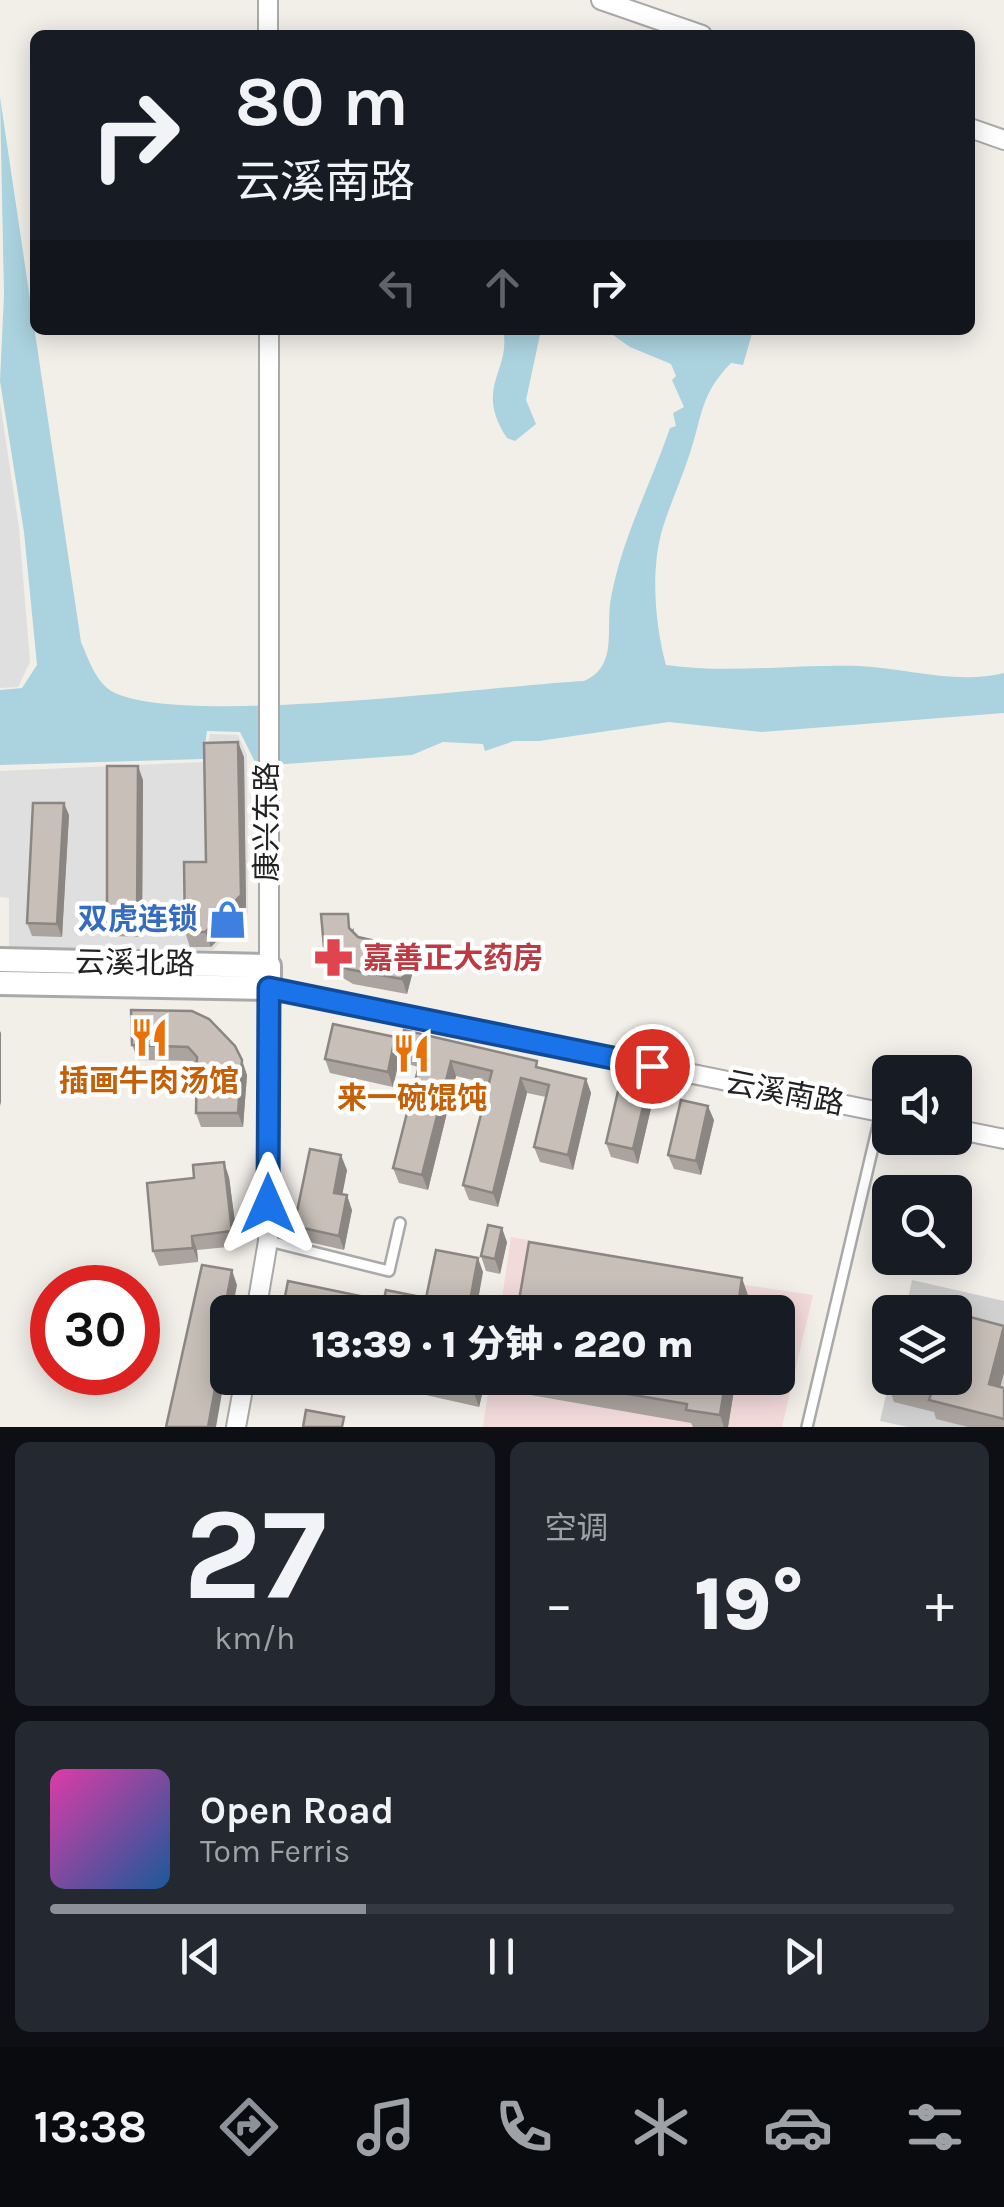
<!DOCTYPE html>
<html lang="zh">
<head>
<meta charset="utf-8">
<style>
  :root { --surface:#171b24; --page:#242831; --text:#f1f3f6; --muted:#9ea1a6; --line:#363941; --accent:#8c9099 }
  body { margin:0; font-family:Karla,"Noto Sans SC",sans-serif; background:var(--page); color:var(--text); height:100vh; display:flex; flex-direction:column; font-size:38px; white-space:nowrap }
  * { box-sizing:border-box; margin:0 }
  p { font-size:32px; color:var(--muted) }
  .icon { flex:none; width:55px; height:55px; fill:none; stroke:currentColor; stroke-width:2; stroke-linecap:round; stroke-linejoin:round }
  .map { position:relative; height:1427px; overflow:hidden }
  .side { display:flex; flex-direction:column; gap:15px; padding:15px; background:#0d0f14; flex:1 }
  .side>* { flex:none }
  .top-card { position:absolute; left:30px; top:30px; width:945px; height:305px; border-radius:15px; box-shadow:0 5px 25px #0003; background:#171b24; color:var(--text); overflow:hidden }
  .tools { position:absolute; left:872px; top:1055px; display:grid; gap:20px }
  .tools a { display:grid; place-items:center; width:100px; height:100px; border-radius:15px; background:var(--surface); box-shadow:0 5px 25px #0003; font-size:50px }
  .speed { position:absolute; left:30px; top:1265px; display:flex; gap:20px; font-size:50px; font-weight:700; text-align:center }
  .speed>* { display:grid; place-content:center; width:130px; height:130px; border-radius:50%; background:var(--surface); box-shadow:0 5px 25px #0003; line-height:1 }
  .speed .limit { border:15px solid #d22; background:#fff; color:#111 }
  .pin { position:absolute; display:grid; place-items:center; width:85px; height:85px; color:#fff; margin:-42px; border:5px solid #fff; border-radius:50%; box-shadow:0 2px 10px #0007 }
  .me { position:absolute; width:110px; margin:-55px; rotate:0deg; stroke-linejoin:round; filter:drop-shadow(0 0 8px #0008) }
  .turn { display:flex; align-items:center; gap:35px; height:210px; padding:0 40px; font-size:45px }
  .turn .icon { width:130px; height:130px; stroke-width:2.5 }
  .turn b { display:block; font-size:70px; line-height:85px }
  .lanes { display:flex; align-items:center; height:95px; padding:0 40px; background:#0003; justify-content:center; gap:50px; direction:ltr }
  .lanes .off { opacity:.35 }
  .big { font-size:75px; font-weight:800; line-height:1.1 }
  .side .widget { flex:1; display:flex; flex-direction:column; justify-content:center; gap:15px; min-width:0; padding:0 35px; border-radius:15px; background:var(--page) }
  .side .dial { align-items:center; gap:0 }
  .dial b { font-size:130px; line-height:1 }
  .song { display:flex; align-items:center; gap:30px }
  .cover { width:120px; height:120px; border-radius:15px; background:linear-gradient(135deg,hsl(320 70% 55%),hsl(210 70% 35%)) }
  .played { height:10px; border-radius:5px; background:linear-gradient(90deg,var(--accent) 35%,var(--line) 35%) }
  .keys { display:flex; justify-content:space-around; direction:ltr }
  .heat { display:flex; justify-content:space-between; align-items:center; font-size:55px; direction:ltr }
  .side .tiles { flex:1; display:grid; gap:15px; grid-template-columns:1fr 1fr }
  .widget:last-child { grid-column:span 2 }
  .trip { position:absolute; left:210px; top:1295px; width:585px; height:100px; border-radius:15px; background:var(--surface); box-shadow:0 5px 25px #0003; font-weight:800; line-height:100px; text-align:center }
  .dock { display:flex; height:160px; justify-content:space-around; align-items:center; background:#090b0e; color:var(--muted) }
  .dock .icon { width:70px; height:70px }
  .dock .on { color:var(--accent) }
  .dock b { font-size:45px; color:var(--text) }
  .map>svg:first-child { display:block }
  .residential { fill:#e0dfdf }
  .commercial { fill:#f2dad9 }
  .religious { fill:#d0d0d0 }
  .water { fill:#aad3df }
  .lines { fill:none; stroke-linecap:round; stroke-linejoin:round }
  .service-casing { stroke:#a9a9a9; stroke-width:14 }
  .minor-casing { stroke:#a9a9a9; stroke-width:22 }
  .tertiary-casing { stroke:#a9a9a9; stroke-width:28 }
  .service { stroke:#fff; stroke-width:9 }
  .minor { stroke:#fff; stroke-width:18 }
  .tertiary { stroke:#fff; stroke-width:22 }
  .wall { fill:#aba49e }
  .shaded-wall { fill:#8b8681 }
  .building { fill:#c7bfb8; stroke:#8b8681; stroke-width:2.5 }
  .route-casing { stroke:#114b97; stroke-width:25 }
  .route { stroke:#1a73e8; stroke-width:18 }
  .labels { text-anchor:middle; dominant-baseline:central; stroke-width:9; stroke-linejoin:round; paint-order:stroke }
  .street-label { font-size:30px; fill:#222; stroke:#fff }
  .shop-label { font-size:30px; font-weight:bold; fill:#366cbe; stroke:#fff; text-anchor:end }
  .health-label { font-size:30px; font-weight:bold; fill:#be3a42; stroke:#fff; text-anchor:start }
  .food-label { font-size:30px; font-weight:bold; fill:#c56008; stroke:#fff }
</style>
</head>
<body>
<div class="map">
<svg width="1004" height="1427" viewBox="0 0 1004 1427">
  <rect width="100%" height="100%" fill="#f2efe9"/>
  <g class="residential">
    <polygon points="0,402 19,528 30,662 18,687 0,688"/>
    <polygon points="210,734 238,735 247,755 248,913 213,950 9,947 9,898 0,897 0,771 204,762"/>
  </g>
  <polygon class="commercial" points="511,1237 580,1249 578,1260 813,1295 782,1427 483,1427 490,1378 778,1378 778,1312 500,1312"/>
  <polygon class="religious" points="912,1280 1004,1301 1004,1427 908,1427 880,1421 890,1378 955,1378 955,1312 905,1312"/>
  <g class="water">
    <path d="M0,97L81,642C88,658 94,677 107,688C160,731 499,685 584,681C619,666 605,629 611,598C622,538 650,486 670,428L676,426L673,413L684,407L672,380L676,376L671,364L630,347L606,330H753L743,365L731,363C700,395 703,414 690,453C682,478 671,502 663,527C650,569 655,625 666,665C731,674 794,664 859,666C907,668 956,685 1004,673V713L761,732L669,722L539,741H514L485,751L483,744L443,742L412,755L257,766L240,732L207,731L203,759L0,765V690L22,688L37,665L24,532L0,381L4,295Z"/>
    <path d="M503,330H541L526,400L536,424L515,441L507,438C473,386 512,371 503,330Z"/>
  </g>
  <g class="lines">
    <defs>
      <g id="service">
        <polyline points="269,1241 389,1271 400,1223"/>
        <polyline points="807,1427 881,1113"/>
      </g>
      <g id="minor">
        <polyline points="268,0 268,35"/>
        <polyline points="601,0 702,35"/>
        <polyline points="970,128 1004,140"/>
        <polyline points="269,330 269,966"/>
        <polyline points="955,1129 1004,1139"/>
        <polyline points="256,1312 268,1241 269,988 890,1114"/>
        <polyline points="236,1427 245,1378"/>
      </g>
      <polyline id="tertiary" points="0,960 269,966 269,988 0,983"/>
    </defs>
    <use href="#service" class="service-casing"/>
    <use href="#minor" class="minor-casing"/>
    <use href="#tertiary" class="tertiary-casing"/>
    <use href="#service" class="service"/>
    <use href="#minor" class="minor"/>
    <use href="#tertiary" class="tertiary"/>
  </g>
  <g class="wall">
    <polygon points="244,757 246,910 211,947 190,947 185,932 206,862"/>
    <polygon points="143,780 142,937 112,936 107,923"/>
    <polygon points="69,815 62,937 32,936 27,923"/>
    <polygon points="354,928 354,933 358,937 410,949 415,963 407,994 353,984 338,975 329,962 324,947"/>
    <polygon points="131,1010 247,1075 243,1127 201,1127 196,1113 196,1065 193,1061 138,1060 132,1045"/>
    <polygon points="395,1037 401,1052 393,1087 330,1073 325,1059"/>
    <polygon points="400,1049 540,1068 586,1079 591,1093 573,1170 540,1162 534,1147 546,1097 527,1093 498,1207 469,1200 463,1185 489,1084 456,1076 428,1190 399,1183 393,1168 418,1067 405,1063"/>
    <polygon points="651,1108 638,1164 611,1157 606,1143"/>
    <polygon points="714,1120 701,1175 674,1169 668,1155"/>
    <polygon points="347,1170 342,1194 352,1210 344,1250 300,1240 294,1226"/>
    <polygon points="229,1177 238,1246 197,1250 198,1262 159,1266 153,1251"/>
    <polygon points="507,1242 500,1274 486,1271 481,1256"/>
    <polygon points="328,1378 372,1378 370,1386"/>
    <polygon points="403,1378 486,1378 479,1407 408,1391"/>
    <polygon points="508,1378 736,1378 728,1427 693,1427 691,1423 513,1392"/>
    <polygon points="887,1382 1004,1388 1004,1427 968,1427 936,1419 934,1412 894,1402"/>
  </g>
  <g class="shaded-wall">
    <polygon points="238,742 244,757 246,910 211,947 205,932"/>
    <polygon points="138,766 143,780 142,937 137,923"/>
    <polygon points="64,803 69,815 62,937 57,924"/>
    <polygon points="410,949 415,963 407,994 402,979"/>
    <polygon points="0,1031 1,1033 1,1106 0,1102"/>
    <polygon points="395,1037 401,1052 393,1087 388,1072"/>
    <polygon points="242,1060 247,1075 243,1127 238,1113"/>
    <polygon points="451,1061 456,1076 428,1190 422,1175"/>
    <polygon points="521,1078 527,1093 498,1207 493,1193"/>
    <polygon points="586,1079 591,1093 573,1170 568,1155"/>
    <polygon points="646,1094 651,1108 638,1164 633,1149"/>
    <polygon points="708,1106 714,1120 701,1175 696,1161"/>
    <polygon points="341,1155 347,1170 340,1207 334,1193"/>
    <polygon points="224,1162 229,1177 238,1246 232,1231"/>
    <polygon points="347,1195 352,1210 344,1250 339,1236"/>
    <polygon points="502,1228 507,1242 500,1274 495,1259"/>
    <polygon points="192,1236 197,1250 198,1262 193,1248"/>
    <polygon points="478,1258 483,1272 476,1312 469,1306"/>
    <polygon points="232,1270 237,1285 232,1312 228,1312 228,1336 219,1383 222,1393 216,1427 208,1427 212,1377"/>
    <polygon points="742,1278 749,1298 747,1312 737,1312"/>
    <polygon points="1004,1326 1004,1373 996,1403 989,1384"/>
    <polygon points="477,1378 486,1378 479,1407 474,1393"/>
    <polygon points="726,1378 736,1378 728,1427 724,1427 720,1415"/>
  </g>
  <g class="building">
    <polygon points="238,742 241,895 205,932 185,932 184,862 206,862 204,743"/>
    <polygon points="107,766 138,766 137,923 107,923"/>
    <polygon points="33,803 64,803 57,924 27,923"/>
    <polygon points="321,914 348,914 349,928 358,937 410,949 402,979 347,969 333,961 324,947"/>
    <polygon points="131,1010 192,1011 209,1019 235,1046 242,1060 238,1113 196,1113 197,1057 188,1047 132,1045"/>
    <polygon points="333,1024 395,1037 388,1072 325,1059"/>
    <polygon points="404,1030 537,1061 536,1067 586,1079 568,1155 534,1147 549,1085 521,1078 493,1193 463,1185 492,1071 451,1061 422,1175 393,1168 422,1054 400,1049"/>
    <polygon points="619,1087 646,1094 633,1149 606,1143"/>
    <polygon points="681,1100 708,1106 696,1161 668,1155"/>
    <polygon points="310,1149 341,1155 334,1193 347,1195 339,1236 294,1226"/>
    <polygon points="224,1162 232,1231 192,1236 193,1248 153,1251 147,1183 194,1178 193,1165"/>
    <polygon points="488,1225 502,1228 495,1259 481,1256"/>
    <polygon points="529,1242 742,1278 737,1312 517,1312"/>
    <polygon points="436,1250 478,1258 469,1306 491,1311 491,1312 381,1312 386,1290 426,1298"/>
    <polygon points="202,1265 232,1270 212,1377 217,1378 208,1427 166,1427"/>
    <polygon points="288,1281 379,1300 377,1312 282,1312"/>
    <polygon points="908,1301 952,1312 905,1312"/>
    <polygon points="955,1313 1004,1326 989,1384 1004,1388 1004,1419 929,1400 931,1394 887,1382 890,1370 890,1378 955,1378"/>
    <polygon points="407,1378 477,1378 474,1393"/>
    <polygon points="534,1378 726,1378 720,1415 686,1410 687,1404"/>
    <polygon points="306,1410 344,1417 342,1427 303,1427"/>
  </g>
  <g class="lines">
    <defs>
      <polyline id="route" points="268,1204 269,988 652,1066"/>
    </defs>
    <use href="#route" class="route-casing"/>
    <use href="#route" class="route"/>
  </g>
  <defs>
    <symbol id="shop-bare" viewBox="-9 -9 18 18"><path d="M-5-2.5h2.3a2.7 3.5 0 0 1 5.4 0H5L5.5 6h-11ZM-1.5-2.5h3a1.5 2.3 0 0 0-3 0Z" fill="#3f7fe0" stroke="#fff" stroke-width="2.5" paint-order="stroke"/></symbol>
    <symbol id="pharmacy-bare" viewBox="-9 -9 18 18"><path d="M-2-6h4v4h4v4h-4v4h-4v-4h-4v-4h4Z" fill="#e0444e" stroke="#fff" stroke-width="2.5" paint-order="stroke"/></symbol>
    <symbol id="restaurant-bare" viewBox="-9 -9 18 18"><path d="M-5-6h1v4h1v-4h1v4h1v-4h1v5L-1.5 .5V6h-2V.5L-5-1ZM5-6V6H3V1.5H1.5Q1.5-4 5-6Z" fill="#e8710a" stroke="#fff" stroke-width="2.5" paint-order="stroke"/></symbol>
  </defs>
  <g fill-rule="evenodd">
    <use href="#shop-bare" x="200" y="892" width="55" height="55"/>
    <use href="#pharmacy-bare" x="306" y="930" width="55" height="55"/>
    <use href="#restaurant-bare" x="122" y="1010" width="55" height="55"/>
    <use href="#restaurant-bare" x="384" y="1026" width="55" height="55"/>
  </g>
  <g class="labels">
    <g class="street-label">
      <text transform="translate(267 822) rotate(-90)">康兴东路</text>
      <text transform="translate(135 963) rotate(1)">云溪北路</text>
      <text transform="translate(785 1093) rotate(11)">云溪南路</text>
    </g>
    <g class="shop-label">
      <text x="198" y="919">双虎连锁</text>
    </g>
    <g class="health-label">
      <text x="363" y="958">嘉善正大药房</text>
    </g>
    <g class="food-label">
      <text x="149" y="1081">插画牛肉汤馆</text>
      <text x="412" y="1098">来一碗馄饨</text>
    </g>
  </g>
</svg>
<div class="tools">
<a><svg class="icon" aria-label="sound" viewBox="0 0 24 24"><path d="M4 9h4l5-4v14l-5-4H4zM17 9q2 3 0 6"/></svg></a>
<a><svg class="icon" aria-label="search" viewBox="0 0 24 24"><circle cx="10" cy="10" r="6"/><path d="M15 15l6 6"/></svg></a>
<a><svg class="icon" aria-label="layers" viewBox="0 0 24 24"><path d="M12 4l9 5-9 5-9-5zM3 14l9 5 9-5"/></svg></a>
</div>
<div class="speed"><div class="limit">30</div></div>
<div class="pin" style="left:652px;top:1066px;background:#d93025"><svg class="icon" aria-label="arrive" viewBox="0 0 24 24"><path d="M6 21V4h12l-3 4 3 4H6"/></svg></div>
<svg class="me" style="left:268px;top:1204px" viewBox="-20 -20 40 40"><path d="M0-17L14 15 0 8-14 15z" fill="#1a73e8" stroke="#fff" stroke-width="4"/></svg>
<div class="trip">13:39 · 1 分钟 · 220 m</div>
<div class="top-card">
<div class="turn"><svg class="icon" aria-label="right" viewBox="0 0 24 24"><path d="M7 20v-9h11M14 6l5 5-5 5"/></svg><div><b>80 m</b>云溪南路</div></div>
<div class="lanes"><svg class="icon off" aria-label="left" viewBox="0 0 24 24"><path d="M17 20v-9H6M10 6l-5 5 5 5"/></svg><svg class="icon off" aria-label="ahead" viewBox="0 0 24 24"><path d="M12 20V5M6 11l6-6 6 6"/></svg><svg class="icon" aria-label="right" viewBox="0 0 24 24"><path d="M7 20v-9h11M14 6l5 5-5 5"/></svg></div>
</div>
</div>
<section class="side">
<div class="tiles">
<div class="widget dial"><b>27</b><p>km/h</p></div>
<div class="widget"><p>空调</p>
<div class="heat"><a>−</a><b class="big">19°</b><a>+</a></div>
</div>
<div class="widget">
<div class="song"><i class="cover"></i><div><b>Open Road</b><p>Tom Ferris</p></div></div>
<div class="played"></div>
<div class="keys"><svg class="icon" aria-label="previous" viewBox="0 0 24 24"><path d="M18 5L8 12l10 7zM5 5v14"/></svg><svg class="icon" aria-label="pause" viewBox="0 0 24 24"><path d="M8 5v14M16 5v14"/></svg><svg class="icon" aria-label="next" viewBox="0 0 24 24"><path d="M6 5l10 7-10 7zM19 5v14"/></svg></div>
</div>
</div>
</section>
<nav class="dock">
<b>13:38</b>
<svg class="icon on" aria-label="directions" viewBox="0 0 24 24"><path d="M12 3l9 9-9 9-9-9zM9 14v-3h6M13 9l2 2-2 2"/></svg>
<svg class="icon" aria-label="music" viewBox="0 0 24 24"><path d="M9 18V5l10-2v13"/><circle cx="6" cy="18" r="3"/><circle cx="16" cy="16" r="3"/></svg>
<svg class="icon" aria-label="phone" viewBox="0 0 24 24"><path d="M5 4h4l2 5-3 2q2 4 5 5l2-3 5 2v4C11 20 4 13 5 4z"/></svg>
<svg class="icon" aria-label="climate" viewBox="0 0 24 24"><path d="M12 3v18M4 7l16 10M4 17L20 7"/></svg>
<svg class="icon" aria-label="car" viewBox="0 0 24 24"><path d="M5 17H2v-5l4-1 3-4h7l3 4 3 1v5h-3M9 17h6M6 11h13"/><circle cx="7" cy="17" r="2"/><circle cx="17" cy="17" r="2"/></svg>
<svg class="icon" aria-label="filters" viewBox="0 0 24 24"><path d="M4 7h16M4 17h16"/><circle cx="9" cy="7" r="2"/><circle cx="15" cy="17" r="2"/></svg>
</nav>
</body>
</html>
